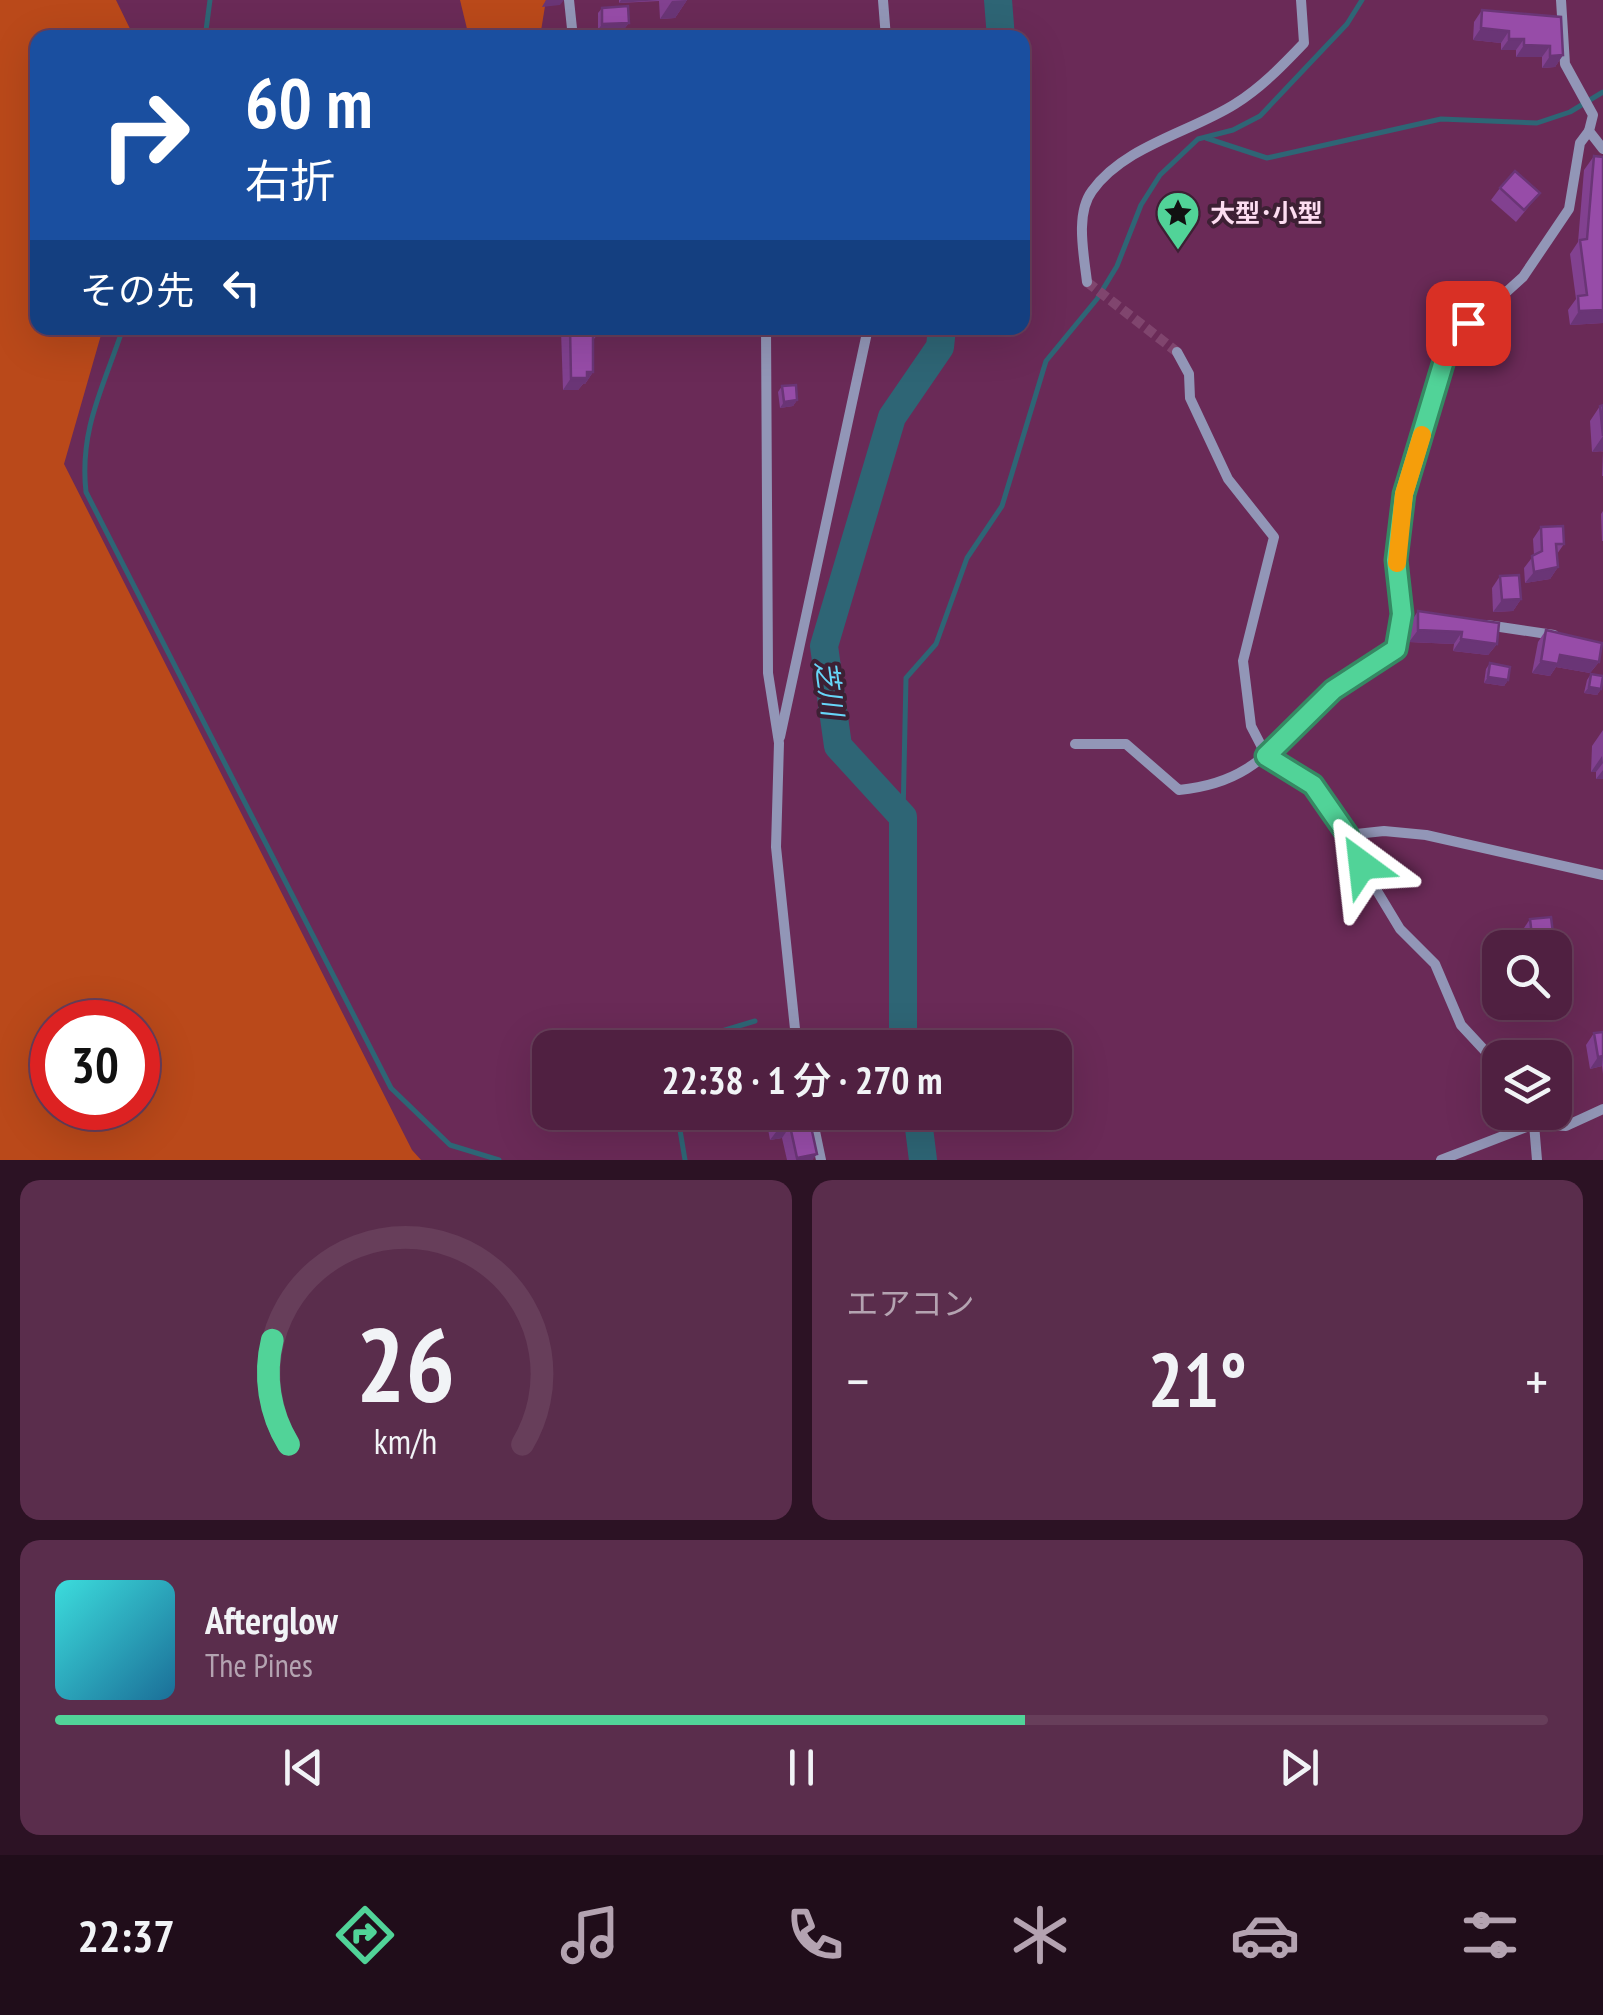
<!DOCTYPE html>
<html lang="ja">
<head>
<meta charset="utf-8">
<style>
  :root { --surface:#502041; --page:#5a2d4c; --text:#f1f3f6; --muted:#b4a3b1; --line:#673e5a; --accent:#51d398 }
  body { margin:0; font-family:"PT Sans Narrow","Noto Sans JP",sans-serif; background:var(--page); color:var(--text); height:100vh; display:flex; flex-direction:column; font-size:38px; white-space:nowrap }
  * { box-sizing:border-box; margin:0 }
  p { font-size:32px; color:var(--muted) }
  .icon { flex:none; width:55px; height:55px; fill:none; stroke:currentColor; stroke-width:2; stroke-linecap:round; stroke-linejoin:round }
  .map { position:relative; height:1160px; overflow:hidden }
  .sheet { display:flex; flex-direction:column; gap:20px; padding:20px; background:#2c1224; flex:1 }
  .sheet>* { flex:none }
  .guide { position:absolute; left:30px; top:30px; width:1000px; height:305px; border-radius:20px; box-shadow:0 10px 40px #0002,0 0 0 2px var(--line); background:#1a4fa0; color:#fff; overflow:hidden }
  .controls { position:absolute; left:1482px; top:930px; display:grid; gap:20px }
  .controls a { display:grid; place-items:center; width:90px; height:90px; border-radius:20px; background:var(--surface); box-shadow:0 10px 40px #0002,0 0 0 2px var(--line); font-size:50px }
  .speed { position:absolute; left:30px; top:1000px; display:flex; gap:20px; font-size:50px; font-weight:700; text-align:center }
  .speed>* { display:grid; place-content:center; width:130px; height:130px; border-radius:50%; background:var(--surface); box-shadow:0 10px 40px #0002,0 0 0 2px var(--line); line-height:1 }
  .speed .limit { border:15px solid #d22; background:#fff; color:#111 }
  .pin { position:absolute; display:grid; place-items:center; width:85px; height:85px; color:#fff; margin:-42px; border-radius:20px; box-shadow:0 5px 15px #0006 }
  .me { position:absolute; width:110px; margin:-55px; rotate:330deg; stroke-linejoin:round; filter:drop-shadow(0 0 8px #0008) }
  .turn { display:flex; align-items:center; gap:35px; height:210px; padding:0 50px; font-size:45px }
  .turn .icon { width:130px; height:130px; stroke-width:2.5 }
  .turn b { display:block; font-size:70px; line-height:85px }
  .then { display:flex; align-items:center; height:95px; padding:0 50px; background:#0003; gap:20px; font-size:38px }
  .big { font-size:75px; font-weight:600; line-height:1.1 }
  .sheet .widget { flex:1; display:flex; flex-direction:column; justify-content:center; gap:15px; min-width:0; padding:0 35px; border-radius:20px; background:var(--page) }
  .sheet .dial { align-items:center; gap:0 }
  .dial svg { height:260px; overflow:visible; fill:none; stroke:var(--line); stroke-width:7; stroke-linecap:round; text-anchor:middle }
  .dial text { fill:var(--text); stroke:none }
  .song { display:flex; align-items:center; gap:30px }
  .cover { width:120px; height:120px; border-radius:15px; background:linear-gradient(135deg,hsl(180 70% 55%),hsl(200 70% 35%)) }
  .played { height:10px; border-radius:5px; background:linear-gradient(90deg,var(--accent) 65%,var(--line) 65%) }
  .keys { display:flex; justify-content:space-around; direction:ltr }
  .heat { display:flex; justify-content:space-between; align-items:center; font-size:55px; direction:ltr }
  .sheet .tiles { flex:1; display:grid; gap:20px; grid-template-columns:1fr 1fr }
  .widget:last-child { grid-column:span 2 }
  .trip { position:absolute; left:532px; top:1030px; width:540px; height:100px; border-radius:20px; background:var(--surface); box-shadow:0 10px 40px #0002,0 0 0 2px var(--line); font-weight:600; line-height:100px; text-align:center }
  .tab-bar { display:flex; height:160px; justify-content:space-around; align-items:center; background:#200d1a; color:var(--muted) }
  .tab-bar .icon { width:70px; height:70px }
  .tab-bar .selected { color:var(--accent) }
  .tab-bar b { font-size:45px; color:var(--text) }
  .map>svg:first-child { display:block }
  .forest { fill:#ba491a; fill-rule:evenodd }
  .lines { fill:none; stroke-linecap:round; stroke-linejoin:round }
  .stream { stroke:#2e6575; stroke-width:5 }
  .river { stroke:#2e6575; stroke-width:28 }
  .street-tunnel { stroke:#80456e; stroke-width:10; stroke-dasharray:10 5; stroke-linecap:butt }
  .street { stroke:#9296b7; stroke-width:10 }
  .wall { fill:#824190 }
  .shaded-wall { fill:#6a3576 }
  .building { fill:#974ca8; stroke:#6a3576; stroke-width:2.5 }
  .route-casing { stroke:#358963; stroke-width:25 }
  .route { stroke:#51d398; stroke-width:18 }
  .slow { stroke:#f59e0b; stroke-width:18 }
  .labels { text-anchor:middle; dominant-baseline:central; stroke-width:8; stroke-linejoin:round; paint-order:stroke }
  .poi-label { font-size:25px; font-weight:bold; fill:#fdddf1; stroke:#3d2034; text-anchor:start }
  .water-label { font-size:28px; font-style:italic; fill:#67d7f9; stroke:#3d2034 }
</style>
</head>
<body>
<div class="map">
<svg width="1603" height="1160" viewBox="0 0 1603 1160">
  <rect width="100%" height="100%" fill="#6a2a57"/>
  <g class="forest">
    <path d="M0,0H116L134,37L38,38V328H103L64,464L412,1150L421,1160H0ZM52,1022H138V1108H52Z"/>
    <polygon points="460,0 546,0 540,37 469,37"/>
  </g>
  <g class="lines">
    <g class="stream">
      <polyline points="205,38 210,0"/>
      <polyline points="1206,138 1267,158 1441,119 1537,123 1570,112 1603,92"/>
      <path d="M123,328C104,386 79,429 86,492L391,1088L450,1145L499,1160"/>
      <polyline points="903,817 906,678 936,644 967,558 1002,506 1046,361 1097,299 1117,266 1141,205 1160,175 1198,139 1233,130 1260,116 1347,24 1362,0"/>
      <polyline points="695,1048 712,1034 755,1021"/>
      <polyline points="677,1112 685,1160"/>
    </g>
    <g class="river">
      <polyline points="998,0 1001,38"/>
      <polyline points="903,1048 903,817 838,746 824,646 892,417 940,347 942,328"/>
      <polyline points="917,1112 923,1160"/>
    </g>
    <polyline class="street-tunnel" points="1087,282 1177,352"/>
    <g class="street">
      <polyline points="569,0 573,38"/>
      <polyline points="883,0 886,38"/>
      <polyline points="1561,0 1565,64 1593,115 1589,131 1603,149"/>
      <path d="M1087,282C1084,255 1075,214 1092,191C1124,146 1191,132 1235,104C1262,87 1283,65 1304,43L1301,0"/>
      <polyline points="766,328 768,673 779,743 776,847 797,1048"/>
      <polyline points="1177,352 1189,374 1190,398 1228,479 1274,537 1243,661 1251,726 1266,755 1313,785 1400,929 1435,964 1461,1025 1500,1067"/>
      <polyline points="1487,625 1554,635"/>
      <polyline points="780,737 868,328"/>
      <path d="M1075,744H1126L1179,790C1260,782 1274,740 1331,692C1350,676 1375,664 1396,649L1402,613L1396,560L1404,494L1449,344L1523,277L1569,209L1580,143L1589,131"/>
      <polyline points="1347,835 1384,831 1426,835 1603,875"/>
      <polyline points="811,1112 821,1160"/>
      <polyline points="1528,1112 1534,1124 1537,1160"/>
      <polyline points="1441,1160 1534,1124 1566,1126 1603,1109"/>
    </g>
  </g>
  <g class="wall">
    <polygon points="619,0 687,0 675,18 660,19 659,1 619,3"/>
    <polygon points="602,8 629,23 624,29 598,30 598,13"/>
    <polygon points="1482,10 1561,17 1563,55 1555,67 1542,68 1542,57 1516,57 1516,50 1501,50 1501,43 1473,40 1474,22"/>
    <polygon points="1594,156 1603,157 1603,323 1570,325 1568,310 1576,299 1570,254 1578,242 1584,170"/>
    <polygon points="1500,188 1540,193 1516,222 1491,200"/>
    <polygon points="546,328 570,328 598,334 593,340 593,372 585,384 583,384 578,390 563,390 561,331 563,328 546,329"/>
    <polygon points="782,386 797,400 793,406 780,408 778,392"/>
    <polygon points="1603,405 1603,476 1602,476 1603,451 1592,452 1590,421 1600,406"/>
    <polygon points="1603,511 1603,541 1602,541 1601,514"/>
    <polygon points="1541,527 1564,544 1557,554 1558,567 1550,579 1525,583 1524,568 1534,555 1533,539"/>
    <polygon points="1500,576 1521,599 1513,611 1493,612 1492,588"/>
    <polygon points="1418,611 1497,644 1488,655 1453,651 1454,644 1409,642 1410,623"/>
    <polygon points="1546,630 1599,662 1590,673 1556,667 1550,676 1532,673 1538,642"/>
    <polygon points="1490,663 1508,680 1504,686 1484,683 1486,669"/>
    <polygon points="1591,674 1601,689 1597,695 1584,693 1587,680"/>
    <polygon points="1603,730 1603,779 1596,779 1596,772 1591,772 1592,746"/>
    <polygon points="1530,919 1544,945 1524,948 1522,931"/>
    <polygon points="1603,1032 1603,1074 1602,1066 1590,1069 1586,1045 1594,1033"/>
    <polygon points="776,1117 814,1121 811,1126 817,1154 812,1160 787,1160 782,1138 770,1140 768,1129"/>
  </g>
  <g class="shaded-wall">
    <polygon points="546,0 564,0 560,5 542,7"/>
    <polygon points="621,0 659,0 619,3"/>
    <polygon points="687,0 675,18 660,19 672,1"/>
    <polygon points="629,23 624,29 598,30 602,24"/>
    <polygon points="1481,28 1509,31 1501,43 1473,40"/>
    <polygon points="1509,39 1524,39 1516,50 1501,50"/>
    <polygon points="1524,45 1550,46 1542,57 1516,57"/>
    <polygon points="1563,55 1555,67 1542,68 1550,56"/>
    <polygon points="1603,310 1603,323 1570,325 1579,311"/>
    <polygon points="587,372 593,372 585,384 583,384 578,390 563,390 571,378"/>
    <polygon points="797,400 793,406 780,408 784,402"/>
    <polygon points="1603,436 1603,451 1592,452"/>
    <polygon points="1558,567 1550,579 1525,583 1534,572"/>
    <polygon points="1521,599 1513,611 1493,612 1502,600"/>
    <polygon points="1418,630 1462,632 1454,644 1409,642"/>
    <polygon points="1461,639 1497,644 1488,655 1453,651"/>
    <polygon points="1560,655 1599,662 1590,673 1556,667 1550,676 1532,673 1541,661"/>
    <polygon points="1488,677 1508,680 1504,686 1484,683"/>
    <polygon points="1589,687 1601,689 1597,695 1584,693"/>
    <polygon points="1602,756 1603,763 1596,772 1591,772"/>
    <polygon points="1603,770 1603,779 1596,779"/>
    <polygon points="1553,933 1544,945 1524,948 1532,936"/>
    <polygon points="1603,1056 1602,1066 1590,1069 1598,1057"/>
    <polygon points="790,1126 782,1138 770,1140 779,1128"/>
    <polygon points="817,1154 812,1160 796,1160 797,1158"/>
  </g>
  <g class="building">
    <polygon points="628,6 629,23 602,24 602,8"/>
    <polygon points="1482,10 1561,17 1563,55 1550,56 1550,46 1524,45 1524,39 1509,39 1509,31 1481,28"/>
    <polygon points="1594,156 1603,157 1603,310 1579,311 1578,296 1587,295 1580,240 1587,239"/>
    <polygon points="1515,171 1540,193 1524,210 1500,188"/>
    <polygon points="570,328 597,328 598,334 593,334 593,372 587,372 587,378 571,378"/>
    <polygon points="796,385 797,400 784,402 782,386"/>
    <polygon points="1603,405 1603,436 1600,406"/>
    <polygon points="1563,526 1564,544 1556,544 1558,567 1534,572 1532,556 1542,551 1541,527"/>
    <polygon points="1519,575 1521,599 1502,600 1500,576"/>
    <polygon points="1418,611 1499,623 1497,644 1461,639 1462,632 1418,630"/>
    <polygon points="1546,630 1602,643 1599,662 1560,655 1558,664 1541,661"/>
    <polygon points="1490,663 1510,667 1508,680 1488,677"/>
    <polygon points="1591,674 1603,676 1601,689 1589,687"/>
    <polygon points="1551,917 1553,933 1532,936 1530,919"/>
    <polygon points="1603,1032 1603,1056 1598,1057 1594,1033"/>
    <polygon points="797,1112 812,1112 814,1121 810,1122 817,1154 797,1158 790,1126 779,1128 776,1117"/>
  </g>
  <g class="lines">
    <defs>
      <polyline id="route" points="1362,865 1347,834 1313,785 1266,756 1333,690 1396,649 1402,614 1396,560 1404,494 1449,344 1468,323"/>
    </defs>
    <use href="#route" class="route-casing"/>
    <use href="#route" class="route"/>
    <polyline class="slow" points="1397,563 1404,494 1422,435"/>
  </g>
  <defs>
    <symbol id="sight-pin" viewBox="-11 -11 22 30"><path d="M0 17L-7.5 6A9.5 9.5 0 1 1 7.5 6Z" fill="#51d398" stroke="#3d2034"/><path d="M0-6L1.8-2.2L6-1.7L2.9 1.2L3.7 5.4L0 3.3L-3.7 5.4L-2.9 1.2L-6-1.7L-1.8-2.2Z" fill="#111"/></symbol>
  </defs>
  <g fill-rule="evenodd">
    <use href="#sight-pin" x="1153" y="188" width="50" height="68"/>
  </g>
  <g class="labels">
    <g class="poi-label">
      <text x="1210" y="213">大型･小型</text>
    </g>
    <g class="water-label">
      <text transform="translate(830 688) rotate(82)">芝川</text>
    </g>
  </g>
</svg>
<div class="controls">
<a><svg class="icon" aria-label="search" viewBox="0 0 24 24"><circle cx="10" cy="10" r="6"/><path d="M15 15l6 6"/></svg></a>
<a><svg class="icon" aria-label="layers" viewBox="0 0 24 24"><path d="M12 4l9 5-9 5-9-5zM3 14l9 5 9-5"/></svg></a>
</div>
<div class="speed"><div class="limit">30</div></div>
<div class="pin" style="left:1468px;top:323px;background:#d93025"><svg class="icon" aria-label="arrive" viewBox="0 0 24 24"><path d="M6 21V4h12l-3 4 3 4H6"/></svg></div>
<svg class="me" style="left:1362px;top:865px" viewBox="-20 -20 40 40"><path d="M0-17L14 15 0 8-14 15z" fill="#51d398" stroke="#fff" stroke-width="4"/></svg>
<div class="trip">22:38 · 1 分 · 270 m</div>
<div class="guide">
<div class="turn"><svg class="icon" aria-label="right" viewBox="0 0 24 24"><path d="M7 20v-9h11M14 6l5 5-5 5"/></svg><div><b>60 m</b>右折</div></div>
<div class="then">その先<svg class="icon" aria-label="left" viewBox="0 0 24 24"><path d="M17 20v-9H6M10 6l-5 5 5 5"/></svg></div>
</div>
</div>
<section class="sheet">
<div class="tiles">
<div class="widget dial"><svg viewBox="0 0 100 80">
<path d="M14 69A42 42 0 1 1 86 69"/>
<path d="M14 69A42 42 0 0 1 9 37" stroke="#51d398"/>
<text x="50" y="56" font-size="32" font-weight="700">26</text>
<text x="50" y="72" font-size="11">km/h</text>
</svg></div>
<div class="widget"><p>エアコン</p>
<div class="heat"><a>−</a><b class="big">21°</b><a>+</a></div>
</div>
<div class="widget">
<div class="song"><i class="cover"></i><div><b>Afterglow</b><p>The Pines</p></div></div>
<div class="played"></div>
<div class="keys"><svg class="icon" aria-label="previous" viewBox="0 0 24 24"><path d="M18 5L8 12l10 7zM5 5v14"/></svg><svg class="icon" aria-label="pause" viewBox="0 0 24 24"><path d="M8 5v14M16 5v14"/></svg><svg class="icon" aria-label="next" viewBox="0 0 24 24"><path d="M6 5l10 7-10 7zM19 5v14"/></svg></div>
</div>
</div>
</section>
<nav class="tab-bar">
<b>22:37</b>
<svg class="icon selected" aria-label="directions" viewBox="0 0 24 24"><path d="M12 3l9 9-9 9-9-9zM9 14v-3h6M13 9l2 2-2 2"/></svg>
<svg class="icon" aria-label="music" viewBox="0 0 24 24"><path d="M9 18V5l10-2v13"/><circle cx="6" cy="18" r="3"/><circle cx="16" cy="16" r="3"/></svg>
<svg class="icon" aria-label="phone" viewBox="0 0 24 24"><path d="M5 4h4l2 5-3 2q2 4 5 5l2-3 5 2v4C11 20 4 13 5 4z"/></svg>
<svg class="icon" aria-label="climate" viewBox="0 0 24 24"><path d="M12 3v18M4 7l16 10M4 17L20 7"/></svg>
<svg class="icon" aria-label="car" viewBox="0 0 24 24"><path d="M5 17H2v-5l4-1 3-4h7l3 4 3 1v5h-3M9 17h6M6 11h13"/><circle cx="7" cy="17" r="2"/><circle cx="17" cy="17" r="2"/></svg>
<svg class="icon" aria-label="filters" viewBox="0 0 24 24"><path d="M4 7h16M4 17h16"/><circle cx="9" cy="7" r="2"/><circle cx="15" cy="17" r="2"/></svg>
</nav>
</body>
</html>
